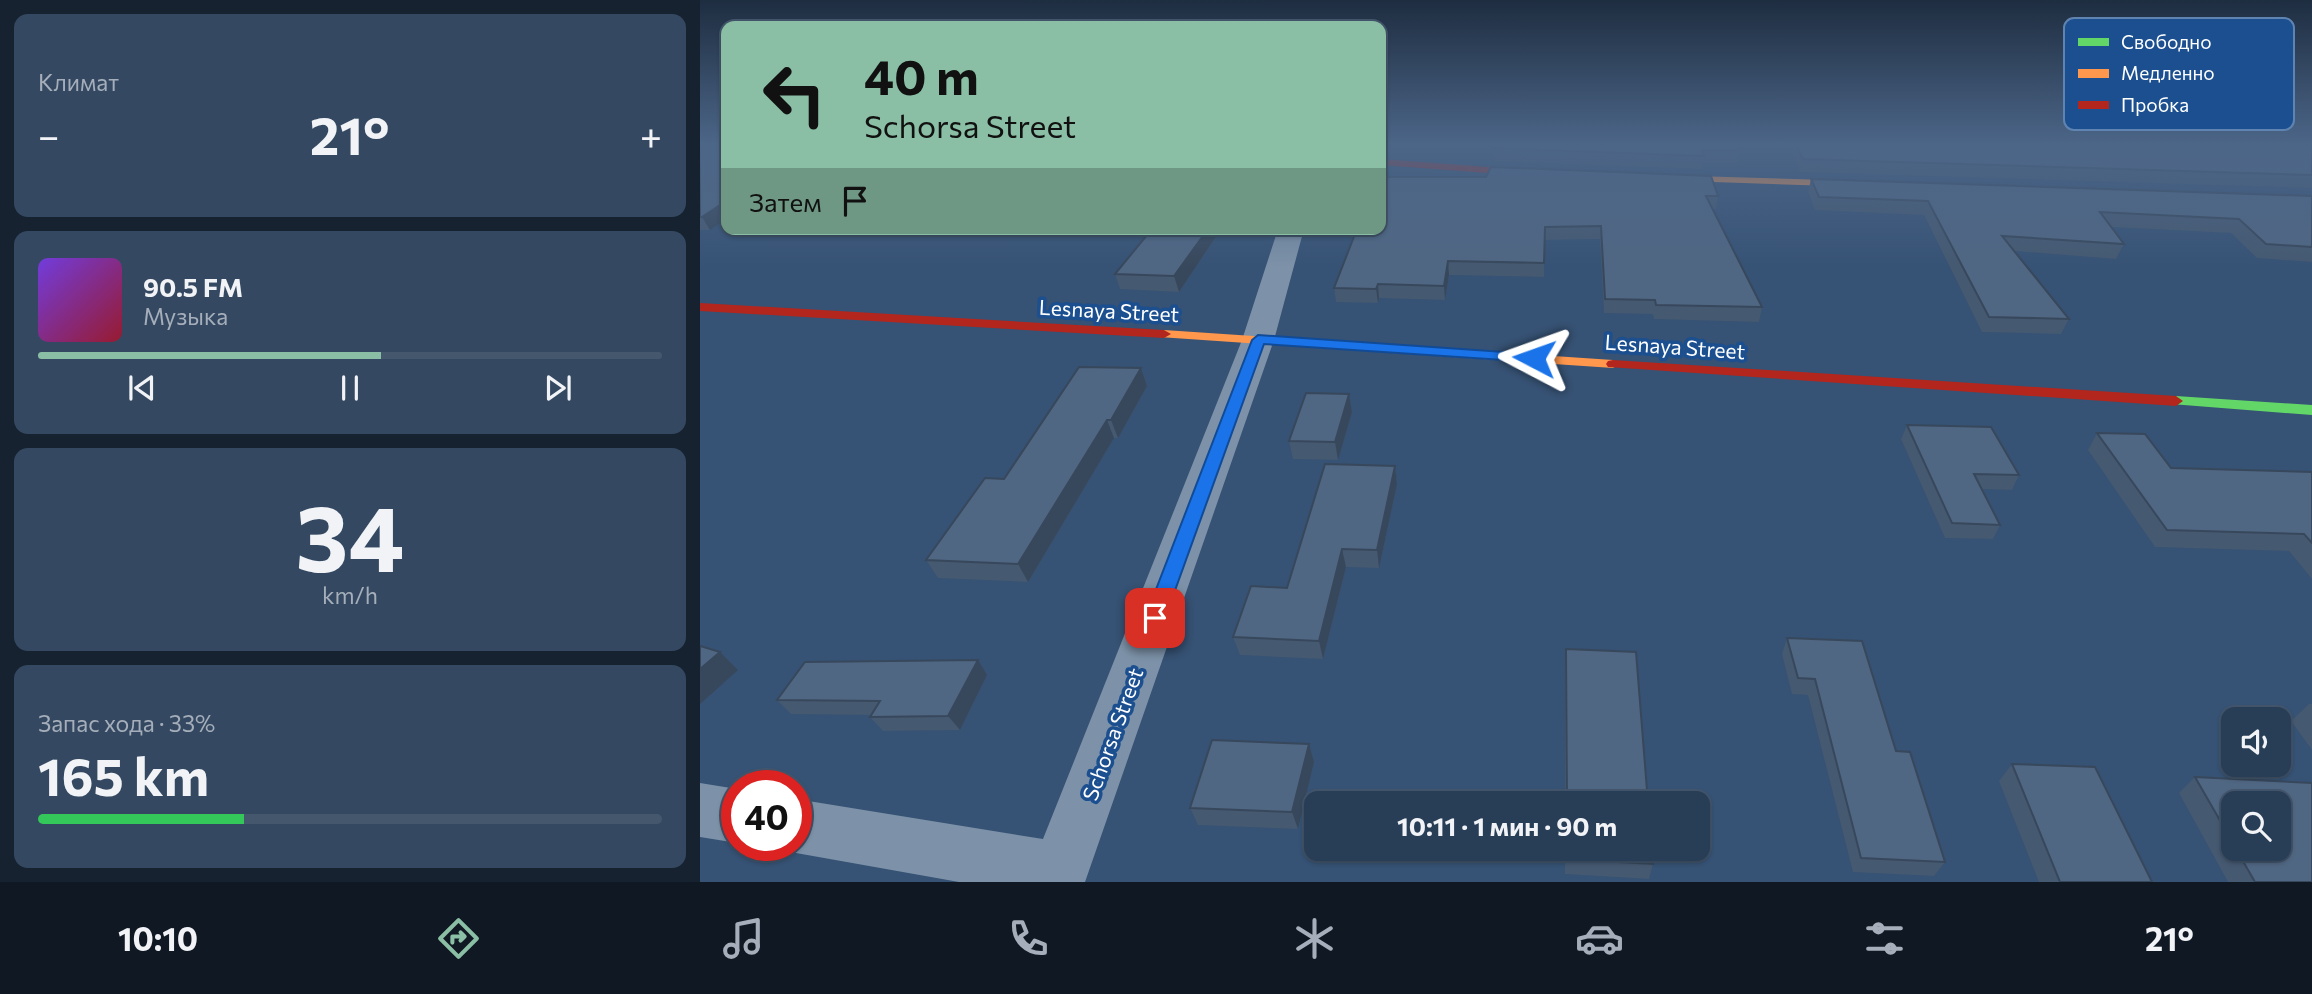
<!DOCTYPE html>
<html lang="ru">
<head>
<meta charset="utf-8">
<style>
  :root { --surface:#283e57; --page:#344961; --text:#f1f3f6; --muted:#a5aeba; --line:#44576d; --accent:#8abfa5 }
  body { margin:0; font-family:Commissioner,sans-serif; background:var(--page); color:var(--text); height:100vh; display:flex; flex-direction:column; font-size:26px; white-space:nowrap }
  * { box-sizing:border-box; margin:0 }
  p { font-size:23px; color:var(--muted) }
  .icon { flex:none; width:38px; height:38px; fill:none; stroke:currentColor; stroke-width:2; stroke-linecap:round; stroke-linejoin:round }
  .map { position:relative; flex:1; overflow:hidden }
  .side { display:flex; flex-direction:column; gap:14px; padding:14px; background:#162230; width:700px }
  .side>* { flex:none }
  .top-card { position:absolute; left:21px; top:21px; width:665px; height:214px; border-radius:14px; box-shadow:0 2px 5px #0004,0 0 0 2px var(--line); background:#8abfa5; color:#111; overflow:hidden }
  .controls { position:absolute; left:1521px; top:707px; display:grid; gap:14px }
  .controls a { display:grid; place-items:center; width:70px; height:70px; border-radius:14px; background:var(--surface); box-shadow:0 2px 5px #0004,0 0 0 2px var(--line); font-size:35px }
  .speed { position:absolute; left:21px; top:770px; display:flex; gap:14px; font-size:35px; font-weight:700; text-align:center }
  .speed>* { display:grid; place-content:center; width:91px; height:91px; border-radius:50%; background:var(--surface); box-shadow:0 2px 5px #0004,0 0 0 2px var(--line); line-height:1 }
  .speed .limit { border:10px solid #d22; background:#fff; color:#111 }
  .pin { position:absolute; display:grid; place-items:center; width:60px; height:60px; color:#fff; margin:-30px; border-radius:14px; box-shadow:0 4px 10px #0006 }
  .me { position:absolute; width:77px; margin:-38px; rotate:274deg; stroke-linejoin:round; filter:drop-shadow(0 0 5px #0008) }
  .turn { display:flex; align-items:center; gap:24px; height:147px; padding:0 28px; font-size:32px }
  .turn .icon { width:91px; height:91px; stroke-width:2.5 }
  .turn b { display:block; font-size:49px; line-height:60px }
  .then { display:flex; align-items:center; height:66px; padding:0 28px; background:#0003; gap:14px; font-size:26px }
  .big { font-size:52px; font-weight:700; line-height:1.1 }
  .side .widget { flex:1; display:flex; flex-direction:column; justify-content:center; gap:10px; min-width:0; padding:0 24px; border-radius:14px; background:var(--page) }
  .side .dial { align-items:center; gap:0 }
  .dial b { font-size:91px; line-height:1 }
  .song { display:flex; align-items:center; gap:21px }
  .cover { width:84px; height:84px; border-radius:10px; background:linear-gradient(135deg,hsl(260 70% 55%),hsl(350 70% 35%)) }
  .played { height:7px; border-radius:4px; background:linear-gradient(90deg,var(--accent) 55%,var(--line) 55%) }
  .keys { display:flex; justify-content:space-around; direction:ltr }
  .heat { display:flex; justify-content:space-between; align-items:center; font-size:38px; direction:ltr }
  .charge { height:10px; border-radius:5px; background:linear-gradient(90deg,#34c759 33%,var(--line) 0) }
  .trip { position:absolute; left:604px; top:791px; width:406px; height:70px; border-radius:14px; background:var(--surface); box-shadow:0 2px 5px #0004,0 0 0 2px var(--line); font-weight:700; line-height:70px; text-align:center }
  .dock { display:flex; height:112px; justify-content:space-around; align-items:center; background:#101923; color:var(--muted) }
  .dock .icon { width:49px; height:49px }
  .dock .selected { color:var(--accent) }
  .dock b { font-size:32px; color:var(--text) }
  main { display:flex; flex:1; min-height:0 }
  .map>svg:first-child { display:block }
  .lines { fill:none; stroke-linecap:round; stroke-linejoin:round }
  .street { fill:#7d92a8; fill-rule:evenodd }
  .fast { fill:#63d668; fill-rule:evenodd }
  .slow { fill:#ff974d; fill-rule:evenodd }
  .jam { fill:#b3261e; fill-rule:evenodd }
  .wall { fill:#455971; fill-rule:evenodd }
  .shaded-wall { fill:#38485c }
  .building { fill:#506783; stroke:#38485c; stroke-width:2 }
  .route { fill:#1a73e8; stroke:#114b97; stroke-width:2 }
  .labels { text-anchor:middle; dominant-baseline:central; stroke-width:7; stroke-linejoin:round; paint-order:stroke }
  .street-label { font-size:21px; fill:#fff; stroke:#1b4f8f }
  .key { fill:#1b4f8f; stroke:#5f84b1; stroke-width:2 }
  .key-label { font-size:19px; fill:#fff }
</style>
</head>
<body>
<main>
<section class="side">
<div class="widget"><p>Климат</p>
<div class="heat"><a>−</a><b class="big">21°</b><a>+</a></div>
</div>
<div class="widget">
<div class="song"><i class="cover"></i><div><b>90.5 FM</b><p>Музыка</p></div></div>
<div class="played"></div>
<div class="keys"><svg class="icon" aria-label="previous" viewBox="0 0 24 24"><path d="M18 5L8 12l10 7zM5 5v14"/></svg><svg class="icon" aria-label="pause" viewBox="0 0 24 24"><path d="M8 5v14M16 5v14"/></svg><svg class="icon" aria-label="next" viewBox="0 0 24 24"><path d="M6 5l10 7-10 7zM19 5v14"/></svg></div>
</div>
<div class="widget dial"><b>34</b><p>km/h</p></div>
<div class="widget"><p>Запас хода · 33%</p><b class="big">165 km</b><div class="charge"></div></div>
</section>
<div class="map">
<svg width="1612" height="882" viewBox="0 0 1612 882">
  <rect width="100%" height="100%" fill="#365274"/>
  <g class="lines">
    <g class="street">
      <polygon points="578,229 604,229 574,340 385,882 259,882 96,853 76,845 96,845 96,799 343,839 542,340"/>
      <polygon points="0,783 37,789 37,843 0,837"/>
    </g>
    <polygon class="fast" points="1476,396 1612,405 1612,415 1471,404 1469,401"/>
    <g class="slow">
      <polygon points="959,175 1161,181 1166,184 1161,187 955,180 955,176"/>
      <polygon points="464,330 913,360 920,364 913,368 459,337 457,334"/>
    </g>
    <g class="jam">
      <polygon points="681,159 843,171 848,174 843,177 681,165"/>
      <polygon points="0,303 464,330 471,334 464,338 0,311"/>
      <polygon points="913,360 1476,396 1483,401 1476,406 908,367 906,364 908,361"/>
    </g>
  </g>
  <g class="wall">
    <polygon points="0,144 10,230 0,230"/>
    <polygon points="1093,144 1612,144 1612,188 1100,172 1091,151"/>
    <polygon points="794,148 1040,150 1038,163 1003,163 1002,169 794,161"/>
    <polygon points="681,177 1018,196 1016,209 1013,209 1062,307 1059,322 954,319 953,314 904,313 900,239 844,240 844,277 749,275 745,300 679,298 678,303 636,302 634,288"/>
    <polygon points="1111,179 1612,196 1612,262 1557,258 1531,233 1411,227 1424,244 1416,259 1315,251 1369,319 1361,334 1282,332 1224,215 1115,210 1108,192"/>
    <polygon points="521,229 479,292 420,289 415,274"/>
    <polygon points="441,368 447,386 418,438 414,438 328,582 238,578 226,560 304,479"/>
    <polygon points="649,394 652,412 638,460 593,459 589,441"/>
    <polygon points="1207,425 1319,475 1312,490 1282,489 1300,525 1293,539 1245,538 1201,439"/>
    <polygon points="1397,433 1471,468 1612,472 1612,579 1589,551 1455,547 1388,450"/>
    <polygon points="695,466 697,484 679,568 646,567 623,659 540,655 533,637 587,588"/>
    <polygon points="1087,638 1196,751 1245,862 1234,876 1153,872 1108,695 1092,694 1082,654"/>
    <polygon points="866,649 948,803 865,803 865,666"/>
    <polygon points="287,675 260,730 183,731 170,717 171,715 91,714 77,700"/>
    <polygon points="1609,704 1612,704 1612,750 1591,721"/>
    <polygon points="609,744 614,762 598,829 498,825 490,808"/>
    <polygon points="1312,764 1452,882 1339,882 1299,781"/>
    <path d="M1495,777L1612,783V882H1528L1479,793ZM1533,803H1578V849H1533Z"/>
    <polygon points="865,849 951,849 953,864 949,879 865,874"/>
  </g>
  <g class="shaded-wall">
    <polygon points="26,201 26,219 10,230 2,217"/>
    <polygon points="508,229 521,229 479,292 474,276"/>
    <polygon points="748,261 749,275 745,300 744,286"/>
    <polygon points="678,284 679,298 678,303 676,289"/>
    <polygon points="441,368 447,386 418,438 411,420"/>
    <polygon points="649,394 652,412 638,460 635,442"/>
    <polygon points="407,420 414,438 328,582 318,564"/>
    <polygon points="695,466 697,484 679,568 677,550"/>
    <polygon points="642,549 646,567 623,659 619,641"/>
    <polygon points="20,652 38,670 0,704 0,669"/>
    <polygon points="278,660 287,675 260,730 248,716"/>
    <polygon points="609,744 614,762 598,829 592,812"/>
  </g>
  <g class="building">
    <polygon points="0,144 26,144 26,201 2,217 0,217"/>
    <polygon points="795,144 1037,144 1040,150 1002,150 1004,156 794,148"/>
    <polygon points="1096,144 1612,144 1612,175 1103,159"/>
    <polygon points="791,167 1011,176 1018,196 1006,196 1062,307 956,305 955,300 905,299 901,226 845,227 844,263 748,261 744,286 678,284 676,289 634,288 657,229 681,229 681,177 786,177"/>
    <polygon points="1111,179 1612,196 1612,247 1566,244 1539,219 1400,212 1424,244 1302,236 1369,319 1289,317 1228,201 1119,197"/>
    <polygon points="452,229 508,229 474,276 415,274"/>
    <polygon points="379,367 441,368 411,420 407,420 318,564 226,560 285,478 304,479"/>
    <polygon points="606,393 649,394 635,442 589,441"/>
    <polygon points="1207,425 1291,427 1319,475 1274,474 1300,525 1252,523"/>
    <polygon points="1397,433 1445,434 1471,468 1612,472 1612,543 1604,534 1467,530"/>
    <polygon points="625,464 695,466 677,550 642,549 619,641 533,637 551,586 587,588"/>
    <polygon points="1087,638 1162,641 1196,751 1210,752 1245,862 1161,858 1115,679 1098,678"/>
    <polygon points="0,646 20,652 0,669"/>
    <polygon points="866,649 936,652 948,803 867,803"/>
    <polygon points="278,660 248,716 170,717 180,701 77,700 105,662"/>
    <polygon points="512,740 609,744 592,812 490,808"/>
    <polygon points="1312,764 1395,767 1452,882 1360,882"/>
    <polygon points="1495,777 1612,783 1612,882 1555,882 1536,849 1578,849 1578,803 1533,803 1533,843"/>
    <polygon points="867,849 951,849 953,864 867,859"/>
  </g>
  <linearGradient id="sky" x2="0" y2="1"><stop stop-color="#1e2d40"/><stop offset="0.54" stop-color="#4c6688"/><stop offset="1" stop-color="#4c6688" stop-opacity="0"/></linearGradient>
  <rect width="1612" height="267" fill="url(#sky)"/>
  <polygon class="route" points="558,335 834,354 841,358 834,362 564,344 465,618 462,624 448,624 445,618 552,340"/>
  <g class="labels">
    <g class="street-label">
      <text transform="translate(409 310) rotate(3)">Lesnaya Street</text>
      <text transform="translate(975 346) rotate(4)">Lesnaya Street</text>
      <text transform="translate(412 734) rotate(-70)">Schorsa Street</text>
    </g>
  </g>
  <rect x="1364" y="18" width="230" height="112" rx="10" class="key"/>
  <rect x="1378" y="38" width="31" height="8" fill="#63d668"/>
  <rect x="1378" y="69" width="31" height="9" fill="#ff974d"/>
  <rect x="1378" y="101" width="31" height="8" fill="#b3261e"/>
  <g class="key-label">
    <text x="1421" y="49">Свободно</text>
    <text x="1421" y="80">Медленно</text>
    <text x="1421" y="112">Пробка</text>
  </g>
</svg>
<div class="controls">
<a><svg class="icon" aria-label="sound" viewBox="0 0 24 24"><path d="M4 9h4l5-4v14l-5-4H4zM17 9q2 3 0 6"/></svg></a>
<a><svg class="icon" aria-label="search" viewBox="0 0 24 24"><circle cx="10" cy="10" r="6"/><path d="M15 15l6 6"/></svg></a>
</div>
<div class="speed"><div class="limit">40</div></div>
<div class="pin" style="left:455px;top:618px;background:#d93025"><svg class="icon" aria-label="arrive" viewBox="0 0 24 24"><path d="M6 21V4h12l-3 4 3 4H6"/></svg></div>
<svg class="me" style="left:834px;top:358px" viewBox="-20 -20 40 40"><path d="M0-17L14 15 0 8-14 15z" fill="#1a73e8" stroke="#fff" stroke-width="4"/></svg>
<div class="trip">10:11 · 1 мин · 90 m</div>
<div class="top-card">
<div class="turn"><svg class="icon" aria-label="left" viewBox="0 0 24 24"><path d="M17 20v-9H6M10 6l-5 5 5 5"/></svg><div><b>40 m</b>Schorsa Street</div></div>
<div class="then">Затем<svg class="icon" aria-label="arrive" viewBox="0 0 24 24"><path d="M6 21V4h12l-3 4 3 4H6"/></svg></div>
</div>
</div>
</main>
<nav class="dock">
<b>10:10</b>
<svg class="icon selected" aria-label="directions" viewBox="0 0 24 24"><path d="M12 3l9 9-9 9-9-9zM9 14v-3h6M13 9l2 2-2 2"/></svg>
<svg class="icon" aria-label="music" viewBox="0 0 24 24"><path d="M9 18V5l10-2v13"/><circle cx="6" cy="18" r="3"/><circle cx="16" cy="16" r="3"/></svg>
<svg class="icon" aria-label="phone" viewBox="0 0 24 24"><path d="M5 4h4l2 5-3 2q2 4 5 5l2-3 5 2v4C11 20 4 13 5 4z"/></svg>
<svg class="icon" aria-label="climate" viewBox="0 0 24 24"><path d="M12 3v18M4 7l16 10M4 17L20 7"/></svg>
<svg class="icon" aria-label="car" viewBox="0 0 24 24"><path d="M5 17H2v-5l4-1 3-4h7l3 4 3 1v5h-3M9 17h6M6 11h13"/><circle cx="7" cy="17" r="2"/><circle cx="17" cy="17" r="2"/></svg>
<svg class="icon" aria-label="filters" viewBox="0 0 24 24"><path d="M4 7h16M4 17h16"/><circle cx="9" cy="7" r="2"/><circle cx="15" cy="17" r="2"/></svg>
<b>21°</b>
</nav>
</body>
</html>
